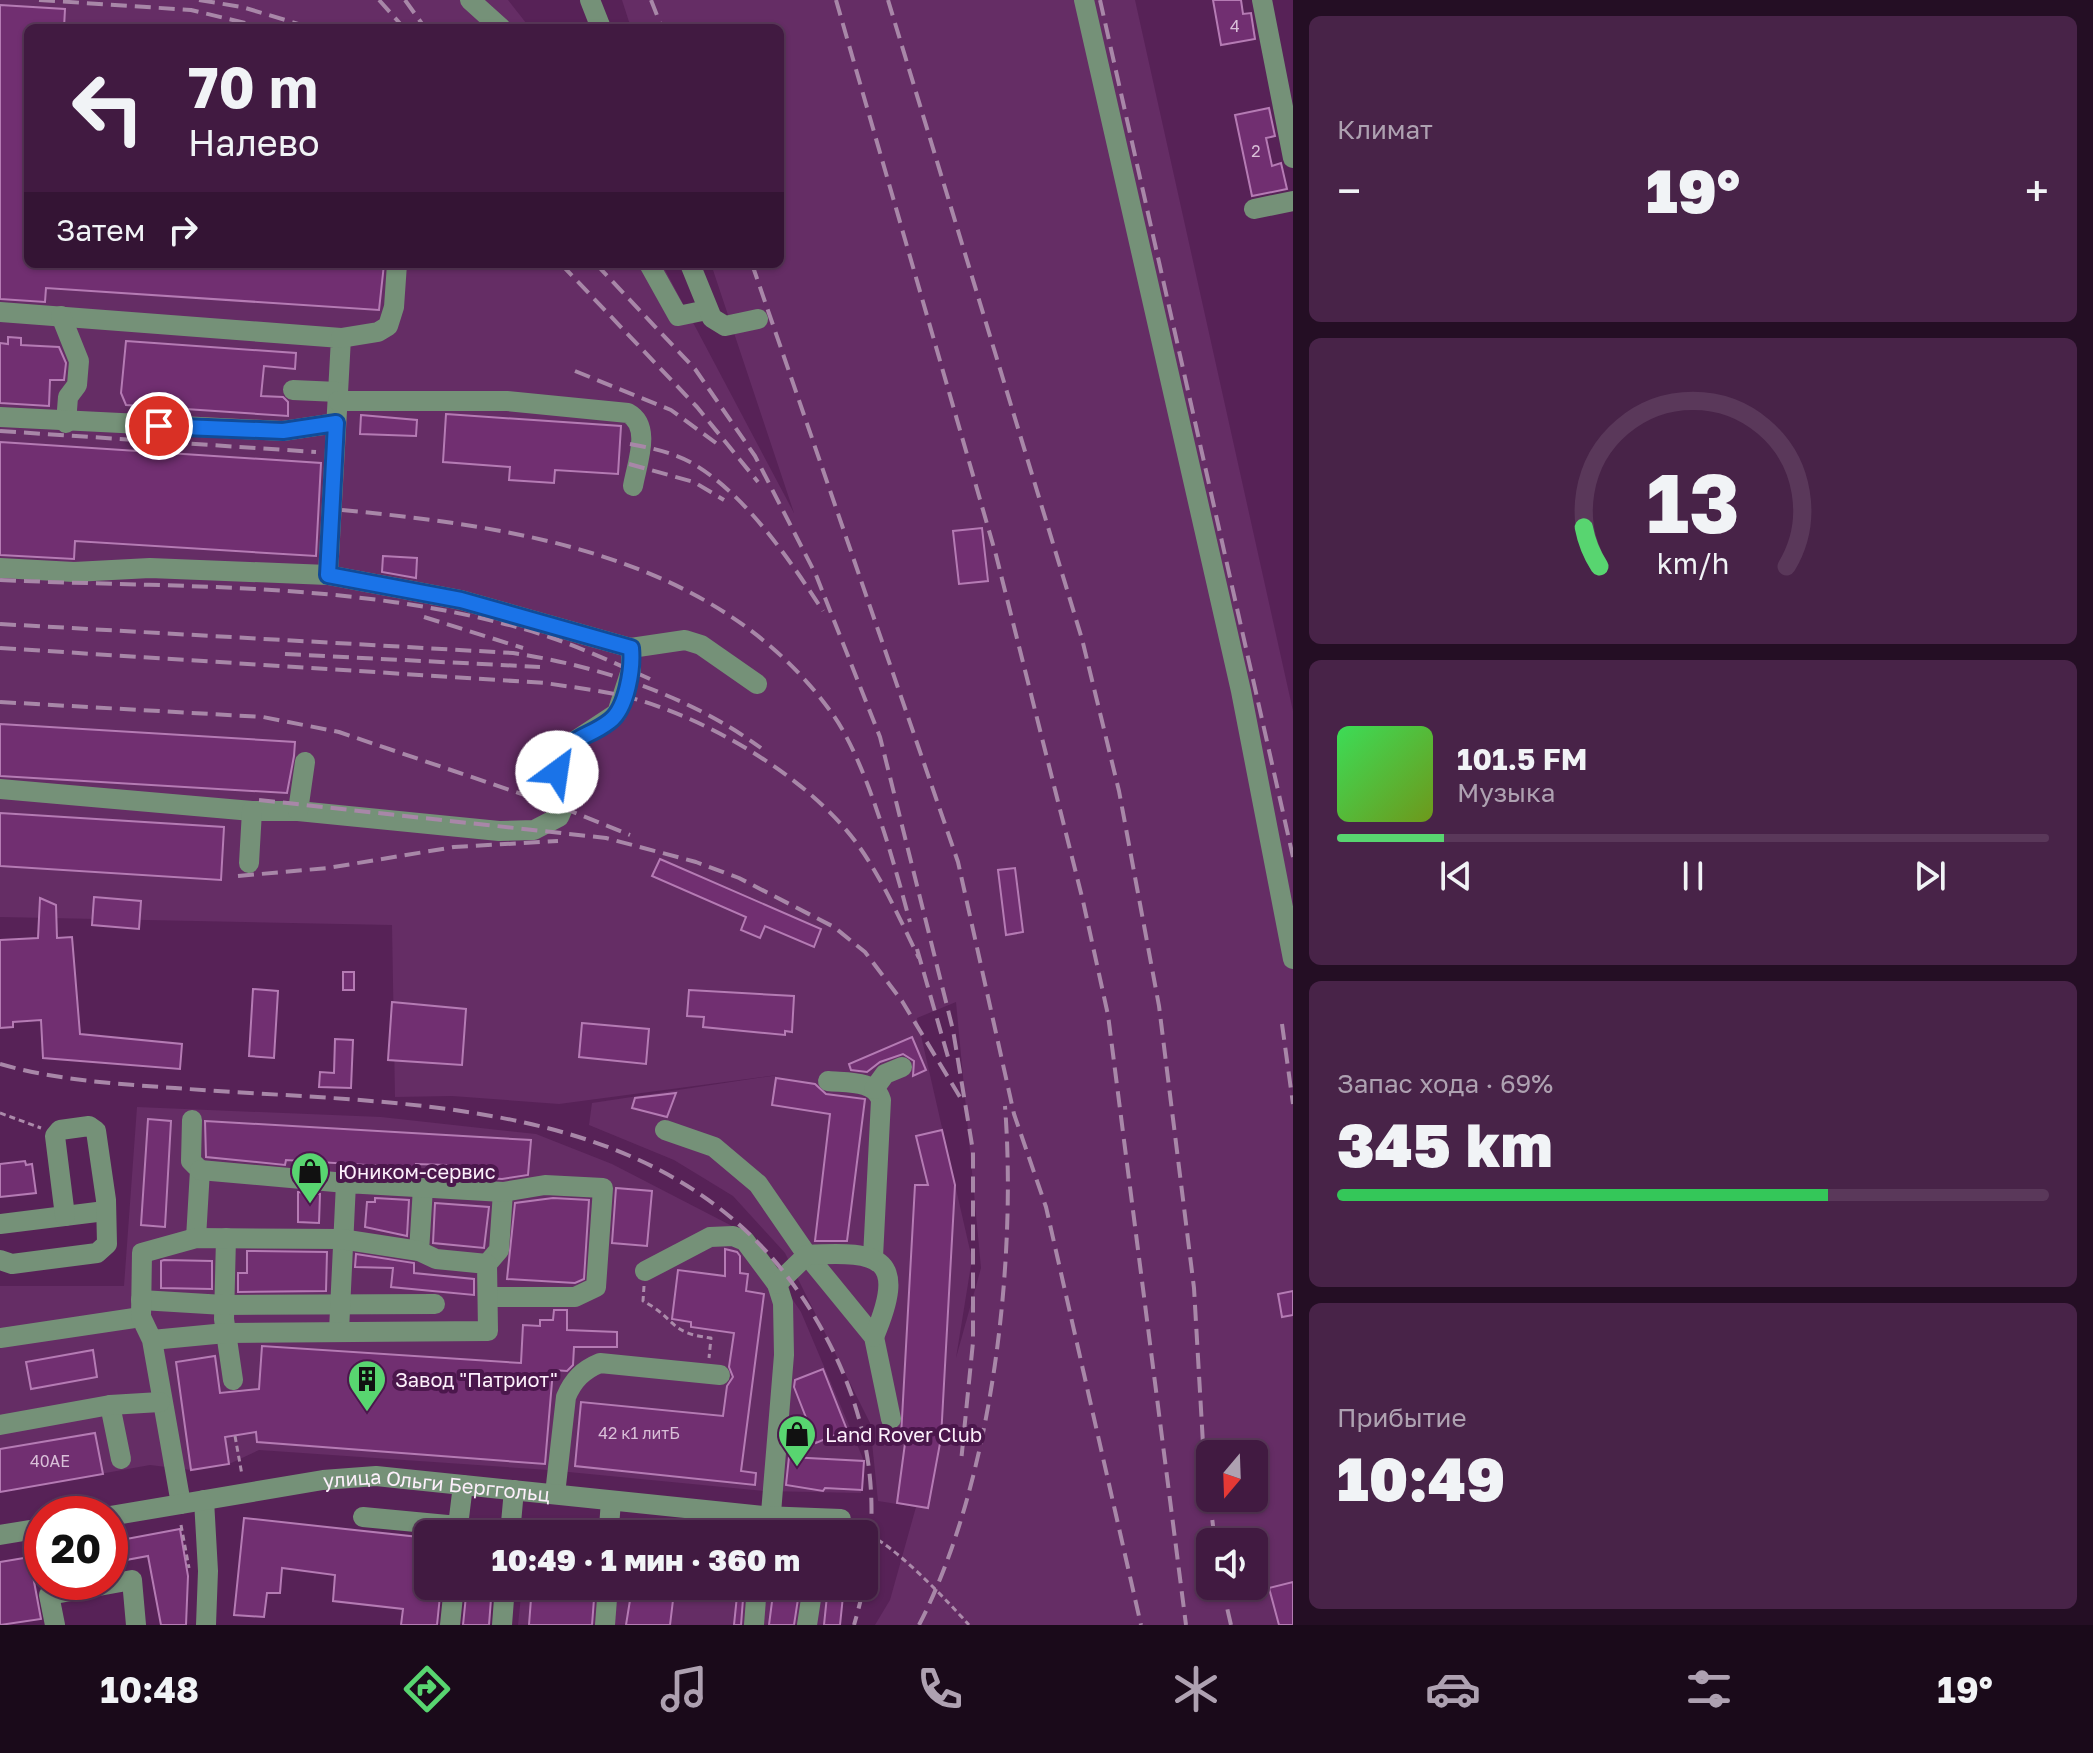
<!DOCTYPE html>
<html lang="ru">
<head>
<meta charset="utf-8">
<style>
  :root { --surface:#411a41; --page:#482348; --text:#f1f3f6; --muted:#aea1b1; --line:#5a385a; --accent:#58d570 }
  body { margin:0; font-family:"Golos Text",sans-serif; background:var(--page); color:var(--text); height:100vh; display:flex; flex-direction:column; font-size:30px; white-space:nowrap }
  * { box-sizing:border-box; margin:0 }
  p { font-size:26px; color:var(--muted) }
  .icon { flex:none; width:44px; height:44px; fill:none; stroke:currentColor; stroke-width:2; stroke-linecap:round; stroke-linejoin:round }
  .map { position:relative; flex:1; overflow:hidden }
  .drawer { display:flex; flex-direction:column; gap:16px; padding:16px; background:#240e24; width:800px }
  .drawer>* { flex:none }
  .hud { position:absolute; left:24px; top:24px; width:760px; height:244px; border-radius:12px; box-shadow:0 2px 6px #0004,0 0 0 2px var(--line); background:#411a41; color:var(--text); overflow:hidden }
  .needle { width:52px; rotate:199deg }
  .controls { position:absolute; left:1196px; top:1440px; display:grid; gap:16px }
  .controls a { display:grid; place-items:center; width:72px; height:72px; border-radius:12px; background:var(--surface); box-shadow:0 2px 6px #0004,0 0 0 2px var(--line); font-size:40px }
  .speed { position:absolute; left:24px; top:1496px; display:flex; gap:16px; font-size:40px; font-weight:700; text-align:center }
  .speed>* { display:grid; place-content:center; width:104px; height:104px; border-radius:50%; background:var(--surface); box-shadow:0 2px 6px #0004,0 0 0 2px var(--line); line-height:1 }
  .speed .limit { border:12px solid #d22; background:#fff; color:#111 }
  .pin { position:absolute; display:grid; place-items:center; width:68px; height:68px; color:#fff; margin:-34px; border:4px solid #fff; border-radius:50%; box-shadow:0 2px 8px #0007 }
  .me { position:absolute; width:88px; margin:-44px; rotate:31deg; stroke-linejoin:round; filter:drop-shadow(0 0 6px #0008) }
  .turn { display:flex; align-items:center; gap:28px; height:168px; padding:0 32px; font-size:36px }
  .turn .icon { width:104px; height:104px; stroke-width:2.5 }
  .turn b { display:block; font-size:56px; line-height:68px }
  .then { display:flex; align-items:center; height:76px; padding:0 32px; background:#0003; gap:16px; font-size:30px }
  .big { font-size:60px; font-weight:800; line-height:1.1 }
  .drawer .tile { flex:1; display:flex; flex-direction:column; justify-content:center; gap:12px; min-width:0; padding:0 28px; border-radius:12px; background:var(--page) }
  .drawer .dial { align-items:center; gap:0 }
  .dial svg { height:208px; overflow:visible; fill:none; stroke:var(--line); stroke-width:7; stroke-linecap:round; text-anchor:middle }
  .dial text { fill:var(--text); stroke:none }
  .song { display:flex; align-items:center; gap:24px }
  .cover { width:96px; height:96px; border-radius:12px; background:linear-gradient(135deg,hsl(130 70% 55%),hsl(80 70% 35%)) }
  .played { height:8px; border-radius:4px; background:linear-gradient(90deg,var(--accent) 15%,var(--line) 15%) }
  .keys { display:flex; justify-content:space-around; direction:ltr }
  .heat { display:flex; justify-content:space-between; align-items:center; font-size:44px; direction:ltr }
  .charge { height:12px; border-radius:6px; background:linear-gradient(90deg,#34c759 69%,var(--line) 0) }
  .trip { position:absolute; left:414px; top:1520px; width:464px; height:80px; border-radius:12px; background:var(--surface); box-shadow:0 2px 6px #0004,0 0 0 2px var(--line); font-weight:800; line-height:80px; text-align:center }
  .tab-bar { display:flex; height:128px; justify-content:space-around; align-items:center; background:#1a0a1a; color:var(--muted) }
  .tab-bar .icon { width:56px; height:56px }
  .tab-bar .active { color:var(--accent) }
  .tab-bar b { font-size:36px; color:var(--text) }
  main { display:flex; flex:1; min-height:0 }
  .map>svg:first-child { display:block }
  .built { fill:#652d65; fill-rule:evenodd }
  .building { fill:#712f71; stroke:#b57bb4; stroke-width:2 }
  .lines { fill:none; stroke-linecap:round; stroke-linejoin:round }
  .path { stroke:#ab8aaa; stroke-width:3; stroke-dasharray:6 4; stroke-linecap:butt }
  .minor { stroke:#759178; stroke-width:20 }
  .rail { stroke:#a887a8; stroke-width:4; stroke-dasharray:16 8; stroke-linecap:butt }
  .route-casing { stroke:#114b97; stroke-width:20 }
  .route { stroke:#1a73e8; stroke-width:14 }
  .labels { text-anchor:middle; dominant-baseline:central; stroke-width:8; stroke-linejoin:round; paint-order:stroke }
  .number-label { font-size:16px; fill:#d9bfd8 }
  .poi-label { font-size:20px; fill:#fceffb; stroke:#4b174c; text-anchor:start }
  .street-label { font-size:20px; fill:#fceffb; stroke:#4b174c }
</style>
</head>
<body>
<main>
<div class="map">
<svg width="1293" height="1625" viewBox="0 0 1293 1625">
  <rect width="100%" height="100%" fill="#572257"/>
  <g class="built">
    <path d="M0,0H508L530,28H28V264H662L794,513L711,264H780V28H631L622,0H1135L1293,711V1625H875L890,1600L916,1507L878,1501L870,1423L785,1253L733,1196L674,1160L589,1125L592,1103L778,1075L559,1104L452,1096L395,1097L392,925L0,917ZM956,1002L981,1268L956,1358L972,1259L917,1018ZM1210,1454H1254V1498H1210ZM1210,1542H1254V1586H1210Z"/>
    <polygon points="137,1107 381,1117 536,1134 612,1164 734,1227 770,1266 801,1312 864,1461 861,1493 764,1491 548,1470 259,1450 229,1464 191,1470 150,1465 0,1492 0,1286 124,1286"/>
    <polygon points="529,1520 609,1527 617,1522 850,1534 527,1534"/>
    <polygon points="522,1586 844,1586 840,1625 518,1625"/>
  </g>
  <g class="building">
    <polygon points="1213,0 1241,0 1243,14 1251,13 1255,39 1221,45"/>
    <polygon points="0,5 65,9 64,28 28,28 28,264 384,264 379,310 46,288 45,302 0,299"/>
    <polygon points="1269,108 1275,136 1266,138 1272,166 1281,163 1287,189 1252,196 1235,115"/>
    <polygon points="8,337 21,338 21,345 59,347 66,363 64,380 50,380 49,406 0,403 0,343 8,344"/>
    <polygon points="126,341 296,353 295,369 264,366 261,396 283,397 288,402 288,416 126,405 121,393"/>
    <polygon points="446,414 621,426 618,474 555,470 554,483 509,480 510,467 443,462"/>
    <polygon points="361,415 417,420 416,436 360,434"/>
    <polygon points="0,442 321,463 316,556 75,541 74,559 0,555"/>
    <polygon points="982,528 988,581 959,584 953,531"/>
    <polygon points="383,556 417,558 416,578 382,572"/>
    <polygon points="0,724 295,742 294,756 287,793 0,776"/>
    <polygon points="0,813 224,827 221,880 0,866"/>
    <polygon points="660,859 821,929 814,947 765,926 760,938 741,930 746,917 652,876"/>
    <polygon points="1015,868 1023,932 1006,935 998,870"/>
    <polygon points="94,897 141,901 139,929 92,925"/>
    <polygon points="40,898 56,905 57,938 72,937 80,1034 182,1044 180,1069 43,1058 41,1020 13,1022 13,1027 0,1028 0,940 38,938"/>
    <rect x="343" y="972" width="11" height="18"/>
    <polygon points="253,989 278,991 274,1058 249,1056"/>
    <polygon points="689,990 794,996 792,1032 785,1031 785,1035 703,1027 704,1017 687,1016"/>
    <polygon points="392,1002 466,1009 462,1065 388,1060"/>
    <polygon points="582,1023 649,1029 646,1064 579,1057"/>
    <polygon points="912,1037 926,1070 913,1076 914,1061 903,1054 880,1062 867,1072 851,1070 849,1064"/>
    <polygon points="335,1039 353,1040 351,1088 319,1087 320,1072 334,1073"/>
    <polygon points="776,1078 815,1084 826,1094 865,1099 847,1241 815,1241 830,1114 772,1105"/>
    <polygon points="676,1093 667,1117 632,1108 635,1098"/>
    <polygon points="148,1119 171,1121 165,1227 141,1225"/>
    <polygon points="205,1121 531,1140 528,1175 502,1179 446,1175 446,1165 416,1164 416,1168 286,1160 285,1165 206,1157"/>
    <polygon points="942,1130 955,1185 941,1438 928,1508 897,1503 906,1436 901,1436 915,1185 928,1185 916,1136"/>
    <polygon points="25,1161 26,1165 32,1164 36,1193 0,1197 0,1164"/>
    <polygon points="616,1188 652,1191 647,1246 612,1243"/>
    <polygon points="298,1192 320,1194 319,1223 298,1222"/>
    <polygon points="375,1198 409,1200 407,1236 365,1227 367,1202 375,1202"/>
    <polygon points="553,1198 589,1200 584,1279 575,1283 507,1279 515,1203"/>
    <polygon points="435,1203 489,1207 484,1248 433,1243"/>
    <polygon points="725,1249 737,1252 740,1256 740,1273 748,1274 746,1291 764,1294 741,1471 756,1473 755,1485 575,1466 581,1402 723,1416 727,1386 733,1377 729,1367 734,1333 691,1327 691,1322 672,1319 678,1270 725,1276"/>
    <polygon points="247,1251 327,1252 326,1291 238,1292 238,1273 247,1273"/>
    <polygon points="356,1254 414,1263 414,1273 474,1279 474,1295 391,1287 393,1268 355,1267"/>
    <polygon points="164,1260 212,1261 212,1289 161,1288 161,1261"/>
    <polygon points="1293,1291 1293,1315 1282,1317 1278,1294"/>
    <polygon points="554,1310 567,1310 567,1330 617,1332 617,1347 574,1347 573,1365 567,1371 553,1370 545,1464 257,1442 256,1432 225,1437 229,1464 191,1470 176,1362 215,1356 220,1393 259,1389 262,1346 521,1363 523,1325 540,1326 540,1320 553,1320"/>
    <polygon points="93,1350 97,1377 31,1389 26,1362"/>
    <polygon points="823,1369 847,1430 816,1443 794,1387 795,1380"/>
    <polygon points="95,1433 103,1474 0,1492 0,1449"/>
    <polygon points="789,1457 864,1461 862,1490 825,1488 823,1491 786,1485"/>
    <polygon points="244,1518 428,1538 428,1586 441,1586 437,1625 401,1625 403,1609 333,1601 335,1575 282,1568 280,1593 267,1593 264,1617 234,1615"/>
    <polygon points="180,1529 188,1576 186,1625 161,1625 148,1556 110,1563 110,1542"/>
    <polygon points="42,1555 42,1575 33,1576 41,1619 0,1625 0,1562"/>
    <polygon points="1293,1582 1293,1625 1279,1625 1269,1588"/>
    <polygon points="467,1586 492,1586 489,1625 463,1625"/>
    <polygon points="532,1586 595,1586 592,1625 529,1625"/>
    <polygon points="738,1586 744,1586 741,1625 734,1625"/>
    <polygon points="774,1586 800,1586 794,1625 769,1625"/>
    <polygon points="828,1586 844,1586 840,1625 824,1625"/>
    <polygon points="631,1594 673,1600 670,1625 626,1625"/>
  </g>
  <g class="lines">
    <g class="path">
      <polyline points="0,1113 41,1128"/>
      <path d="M644,1286L643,1301C677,1319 668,1333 711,1338L709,1358"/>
      <polyline points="235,1436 242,1475"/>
      <polyline points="181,1525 189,1568"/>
      <path d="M859,1534C880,1528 953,1607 969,1625"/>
    </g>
    <g class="minor">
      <polyline points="470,0 501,28"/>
      <polyline points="590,0 601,28"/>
      <polyline points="1084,0 1241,691 1293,959"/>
      <polyline points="1262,0 1293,158"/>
      <polyline points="1254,209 1293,201"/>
      <polyline points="649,264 678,316 707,310"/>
      <polyline points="690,264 712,318 725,326 758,319"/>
      <polyline points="0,312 341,338 328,575"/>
      <polyline points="61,316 79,361 77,385 68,397 66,423"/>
      <polyline points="341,338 378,332 388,326 394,307 397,264"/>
      <polyline points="293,390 338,392"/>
      <path d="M338,401H507L628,413C652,426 637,463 633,486"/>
      <polyline points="0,417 283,431 336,423"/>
      <polyline points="0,568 74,572 150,568 328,575 461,600 631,648 685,640 701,645 757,684"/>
      <polyline points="0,789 252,811 298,811 499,831 534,830 559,817 563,808 557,772 570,744 617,713 631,670 631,648"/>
      <polyline points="298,811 305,762"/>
      <polyline points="249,863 252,811"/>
      <path d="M828,1081C846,1083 875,1080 881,1100L873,1257"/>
      <polyline points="874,1089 885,1074 902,1067"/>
      <polyline points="192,1120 191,1161 200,1170 196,1238"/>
      <polyline points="665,1130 714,1147 758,1184 807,1255 874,1337 891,1419"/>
      <polyline points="200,1170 346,1183"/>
      <polyline points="0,1224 105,1211"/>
      <polyline points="226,1238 224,1319 233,1380"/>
      <polyline points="419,1251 423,1188"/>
      <polyline points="0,1260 12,1264 97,1253 107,1244 106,1200 96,1131 89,1126 60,1130 55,1136 65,1216"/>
      <polyline points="487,1264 499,1250 503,1192"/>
      <polyline points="645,1271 710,1237 733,1236 745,1241 777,1284 783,1303 784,1355 771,1513"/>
      <path d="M777,1284L807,1255C883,1250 907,1259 874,1337"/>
      <polyline points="141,1300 224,1305 435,1304"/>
      <polyline points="339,1331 346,1183 503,1192 545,1185 603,1188 596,1287 575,1297 489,1297"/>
      <polyline points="0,1338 141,1317"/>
      <polyline points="152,1340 141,1317 142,1253 196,1238 341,1239 419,1251 436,1259 487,1264 488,1331 226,1333 152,1340 181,1504"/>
      <polyline points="110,1405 121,1459"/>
      <polyline points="0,1425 110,1405 160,1402"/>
      <path d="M555,1494L566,1397C573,1380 583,1370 600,1363L720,1375"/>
      <polyline points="204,1500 208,1571 206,1625"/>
      <polyline points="611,1501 609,1527 612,1534"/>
      <path id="s1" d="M110,1516L323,1480L376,1476L763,1516L841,1519"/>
      <polyline points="363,1517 458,1526 463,1485"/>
      <polyline points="510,1534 514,1490"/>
      <polyline points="0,1535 42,1528"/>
      <polyline points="55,1625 49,1595 132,1580 136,1625"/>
      <polyline points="450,1625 454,1586"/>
      <polyline points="502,1625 505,1586"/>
      <polyline points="605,1625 608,1586"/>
      <polyline points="754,1625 757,1586"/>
      <polyline points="807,1625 813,1586"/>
    </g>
    <g class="rail">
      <polyline points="39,0 191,10 266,28"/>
      <polyline points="199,0 242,7 312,28"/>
      <polyline points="379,0 404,28"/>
      <polyline points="405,0 425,28"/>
      <polyline points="651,0 662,28"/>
      <polyline points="836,0 996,555 1083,901 1108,1015 1186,1625"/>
      <polyline points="888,0 1082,639 1119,791 1159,1006 1194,1288 1203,1444 1215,1542"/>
      <polyline points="1100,0 1293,857"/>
      <polyline points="561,264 697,407 758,482"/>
      <polyline points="596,264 695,369 755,456 816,575 880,737 953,1030 973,1151 973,1342 961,1462"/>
      <polyline points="752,264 958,862 1014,1114 1046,1207 1141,1625"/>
      <polyline points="575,371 671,410 716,443"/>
      <polyline points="0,431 316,452"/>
      <path d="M630,444C651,448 671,452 690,462C744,492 790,560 823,611"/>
      <polyline points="629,464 694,482 724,500"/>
      <path d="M342,510C520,527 719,557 831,712C866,759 894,863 910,922"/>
      <path d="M0,580C174,588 351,581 520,628C565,640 608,660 650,679"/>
      <polyline points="424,617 523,648"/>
      <path d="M0,624L513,653C599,666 690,696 761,748"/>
      <path d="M0,648L545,683C571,687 598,690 624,696C705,716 809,777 858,845C883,880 900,920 919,958"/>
      <polyline points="285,654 540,667"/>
      <polyline points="0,702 263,717 339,732 563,808 630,835"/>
      <polyline points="259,800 606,838 696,862 739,878 834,927 865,952 902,1001 960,1097"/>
      <polyline points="238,876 328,868 454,847 558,841"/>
      <polyline points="917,949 950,1064"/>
      <polyline points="1282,1024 1293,1104"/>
      <path d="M0,1064C56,1080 116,1084 175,1088C416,1107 695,1089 826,1337C876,1431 884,1524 854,1625"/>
      <polyline points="1222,1586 1231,1625"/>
      <path d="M919,1625C992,1484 1017,1263 1005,1106"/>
    </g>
  </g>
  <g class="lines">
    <defs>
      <path id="route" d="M159,426L283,431L336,423L328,575L461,600L631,648C633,668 627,708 610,721C583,742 570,731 557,772"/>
    </defs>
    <use href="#route" class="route-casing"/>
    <use href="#route" class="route"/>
  </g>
  <defs>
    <symbol id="shop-pin" viewBox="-11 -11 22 30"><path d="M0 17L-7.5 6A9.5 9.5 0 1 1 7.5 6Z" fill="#58d570" stroke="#4b174c"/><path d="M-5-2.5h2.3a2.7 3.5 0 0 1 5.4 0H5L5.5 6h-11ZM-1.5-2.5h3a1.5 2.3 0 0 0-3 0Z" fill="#111"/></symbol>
    <symbol id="building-pin" viewBox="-11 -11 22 30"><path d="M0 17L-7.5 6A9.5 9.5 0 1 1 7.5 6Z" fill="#58d570" stroke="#4b174c"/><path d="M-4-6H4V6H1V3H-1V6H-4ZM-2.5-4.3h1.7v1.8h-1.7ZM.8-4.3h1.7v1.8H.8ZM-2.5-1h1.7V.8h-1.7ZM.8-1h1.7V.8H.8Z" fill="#111"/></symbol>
  </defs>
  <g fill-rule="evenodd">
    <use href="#shop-pin" x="288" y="1149" width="44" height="60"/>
    <use href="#building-pin" x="345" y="1357" width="44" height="60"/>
    <use href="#shop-pin" x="775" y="1412" width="44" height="60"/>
  </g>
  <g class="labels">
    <g class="number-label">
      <text x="1235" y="26">4</text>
      <text x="1256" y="151">2</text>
      <text x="639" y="1433">42 к1 литБ</text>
      <text x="50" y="1461">40АЕ</text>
    </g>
    <g class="poi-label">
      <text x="338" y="1171">Юником-сервис</text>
      <text x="395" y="1379">Завод "Патриот"</text>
      <text x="825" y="1434">Land Rover Club</text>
    </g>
    <g class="street-label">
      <text stroke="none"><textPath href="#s1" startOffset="330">улица Ольги Берггольц</textPath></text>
    </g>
  </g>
</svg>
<div class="controls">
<a><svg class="needle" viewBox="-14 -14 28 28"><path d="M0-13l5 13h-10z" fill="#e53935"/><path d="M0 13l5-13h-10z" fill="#aea1b1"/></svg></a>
<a><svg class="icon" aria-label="sound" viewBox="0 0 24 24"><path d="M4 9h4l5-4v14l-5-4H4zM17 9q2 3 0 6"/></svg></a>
</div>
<div class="speed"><div class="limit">20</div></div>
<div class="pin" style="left:159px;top:426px;background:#d93025"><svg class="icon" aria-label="arrive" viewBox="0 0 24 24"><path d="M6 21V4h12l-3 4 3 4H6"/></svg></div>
<svg class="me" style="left:557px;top:772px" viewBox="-20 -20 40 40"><circle r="19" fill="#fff"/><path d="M0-13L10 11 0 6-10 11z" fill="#1a73e8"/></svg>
<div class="trip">10:49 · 1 мин · 360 m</div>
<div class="hud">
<div class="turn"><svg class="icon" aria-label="left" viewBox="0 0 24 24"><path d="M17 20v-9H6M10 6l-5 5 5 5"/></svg><div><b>70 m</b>Налево</div></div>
<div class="then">Затем<svg class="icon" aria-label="right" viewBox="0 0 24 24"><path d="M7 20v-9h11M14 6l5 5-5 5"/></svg></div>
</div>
</div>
<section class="drawer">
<div class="tile"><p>Климат</p>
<div class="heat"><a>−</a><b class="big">19°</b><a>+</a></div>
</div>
<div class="tile dial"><svg viewBox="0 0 100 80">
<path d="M14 69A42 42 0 1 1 86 69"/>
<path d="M14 69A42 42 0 0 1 8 54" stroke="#58d570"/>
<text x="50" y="56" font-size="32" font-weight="700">13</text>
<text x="50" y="72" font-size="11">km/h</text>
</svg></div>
<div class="tile">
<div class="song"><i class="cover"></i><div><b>101.5 FM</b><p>Музыка</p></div></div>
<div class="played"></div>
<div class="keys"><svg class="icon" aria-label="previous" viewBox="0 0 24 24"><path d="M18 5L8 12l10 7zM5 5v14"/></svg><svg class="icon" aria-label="pause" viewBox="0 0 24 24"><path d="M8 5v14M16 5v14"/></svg><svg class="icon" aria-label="next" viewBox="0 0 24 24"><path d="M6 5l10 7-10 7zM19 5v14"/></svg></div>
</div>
<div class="tile"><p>Запас хода · 69%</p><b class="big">345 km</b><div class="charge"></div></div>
<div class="tile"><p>Прибытие</p><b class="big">10:49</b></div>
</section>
</main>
<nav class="tab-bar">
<b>10:48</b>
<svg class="icon active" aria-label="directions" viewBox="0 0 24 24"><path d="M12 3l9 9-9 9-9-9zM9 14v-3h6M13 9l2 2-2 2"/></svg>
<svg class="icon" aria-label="music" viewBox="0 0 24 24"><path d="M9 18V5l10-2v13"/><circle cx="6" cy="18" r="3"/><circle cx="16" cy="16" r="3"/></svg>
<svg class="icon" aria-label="phone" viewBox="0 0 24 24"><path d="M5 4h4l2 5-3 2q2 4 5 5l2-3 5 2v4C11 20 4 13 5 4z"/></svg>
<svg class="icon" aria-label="climate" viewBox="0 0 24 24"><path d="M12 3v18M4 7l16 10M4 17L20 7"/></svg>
<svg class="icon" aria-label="car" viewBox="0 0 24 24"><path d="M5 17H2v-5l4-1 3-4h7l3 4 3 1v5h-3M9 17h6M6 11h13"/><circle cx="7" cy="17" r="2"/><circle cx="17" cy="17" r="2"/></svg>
<svg class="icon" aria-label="filters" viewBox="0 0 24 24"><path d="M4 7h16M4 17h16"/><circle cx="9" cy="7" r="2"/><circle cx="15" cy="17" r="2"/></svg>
<b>19°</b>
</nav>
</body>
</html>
